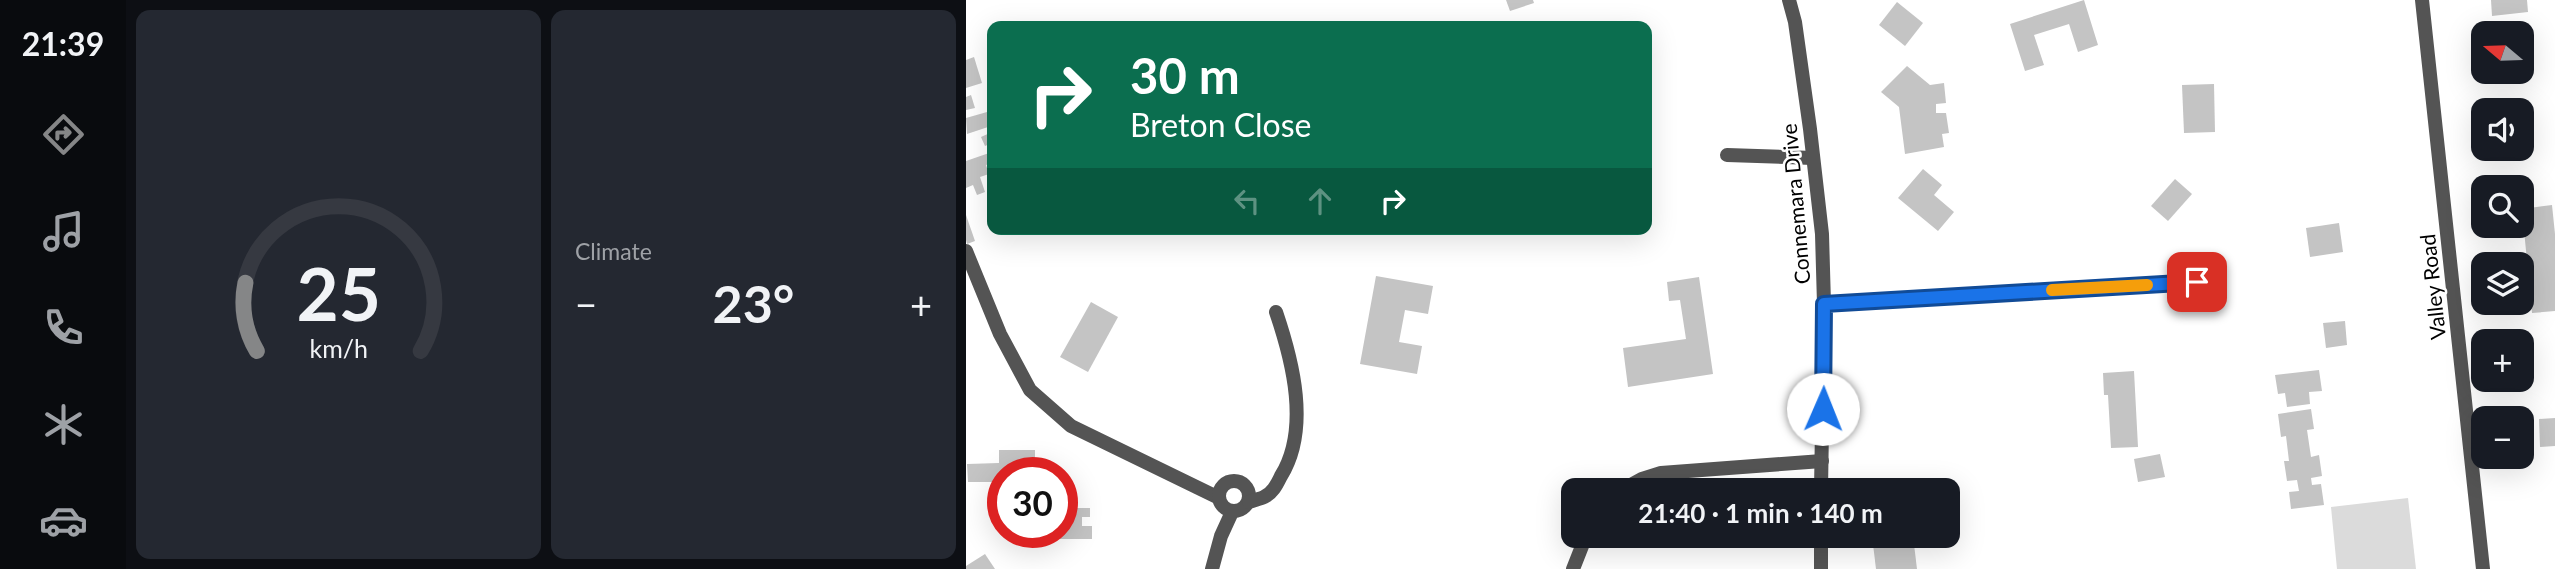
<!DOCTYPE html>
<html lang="en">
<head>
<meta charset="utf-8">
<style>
  :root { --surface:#171b24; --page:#242831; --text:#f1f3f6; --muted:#9ea1a6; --line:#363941; --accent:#858687 }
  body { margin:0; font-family:Lato,sans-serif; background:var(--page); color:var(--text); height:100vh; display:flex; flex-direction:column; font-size:26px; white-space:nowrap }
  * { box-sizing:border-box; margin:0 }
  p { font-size:23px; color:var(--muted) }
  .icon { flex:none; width:38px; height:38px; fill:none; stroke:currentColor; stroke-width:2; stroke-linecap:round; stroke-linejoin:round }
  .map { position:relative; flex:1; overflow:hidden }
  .details { display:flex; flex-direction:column; gap:10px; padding:10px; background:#0d0f14; width:840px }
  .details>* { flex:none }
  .hud { position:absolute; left:21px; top:21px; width:665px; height:214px; border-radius:14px; box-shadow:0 7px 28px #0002; background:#0b6e4f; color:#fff; overflow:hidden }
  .needle { width:46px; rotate:289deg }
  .fabs { position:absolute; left:1505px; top:21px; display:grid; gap:14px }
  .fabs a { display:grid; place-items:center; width:63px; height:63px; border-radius:14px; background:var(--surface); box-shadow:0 7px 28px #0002; font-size:35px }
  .speed { position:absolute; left:21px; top:457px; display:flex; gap:14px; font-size:35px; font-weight:700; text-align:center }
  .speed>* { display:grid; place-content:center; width:91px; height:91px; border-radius:50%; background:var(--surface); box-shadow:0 7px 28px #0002; line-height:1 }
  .speed .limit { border:10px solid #d22; background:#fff; color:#111 }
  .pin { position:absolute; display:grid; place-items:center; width:60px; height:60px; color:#fff; margin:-30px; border-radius:14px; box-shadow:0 4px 10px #0006 }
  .me { position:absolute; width:77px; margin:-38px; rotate:1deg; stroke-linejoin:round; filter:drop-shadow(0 0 5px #0008) }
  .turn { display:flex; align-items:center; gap:24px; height:147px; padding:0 28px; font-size:32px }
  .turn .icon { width:91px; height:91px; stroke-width:2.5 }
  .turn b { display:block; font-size:49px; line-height:60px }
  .lanes { display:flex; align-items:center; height:66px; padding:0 28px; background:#0003; justify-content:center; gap:35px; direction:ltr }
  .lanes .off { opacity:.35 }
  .big { font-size:52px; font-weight:700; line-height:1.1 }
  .details .tile { flex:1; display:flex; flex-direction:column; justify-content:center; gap:10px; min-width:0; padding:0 24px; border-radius:14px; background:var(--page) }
  .details .dial { align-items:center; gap:0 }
  .dial svg { height:182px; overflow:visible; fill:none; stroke:var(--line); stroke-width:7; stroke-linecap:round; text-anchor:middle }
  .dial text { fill:var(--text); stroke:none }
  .heat { display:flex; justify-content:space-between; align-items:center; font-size:38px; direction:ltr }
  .details .tiles { flex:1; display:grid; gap:10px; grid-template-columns:repeat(2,1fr) }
  .trip { position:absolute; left:595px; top:478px; width:399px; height:70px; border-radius:14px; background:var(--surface); box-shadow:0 7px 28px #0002; font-weight:700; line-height:70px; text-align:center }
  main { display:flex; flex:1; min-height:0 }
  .menu { display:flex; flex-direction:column; width:126px; justify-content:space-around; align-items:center; background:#090b0e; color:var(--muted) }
  .menu .icon { width:49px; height:49px }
  .menu .on { color:var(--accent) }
  .menu b { font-size:32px; color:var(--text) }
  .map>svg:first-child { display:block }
  .green { fill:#dbdbdb }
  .building { fill:#c4c4c4 }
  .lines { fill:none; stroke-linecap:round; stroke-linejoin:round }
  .service { stroke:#545454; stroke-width:14 }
  .minor { stroke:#545454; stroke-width:14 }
  .route-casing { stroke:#114b97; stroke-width:18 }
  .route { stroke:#1a73e8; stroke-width:12 }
  .slow { stroke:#f59e0b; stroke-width:12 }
  .labels { text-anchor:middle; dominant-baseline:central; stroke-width:5; stroke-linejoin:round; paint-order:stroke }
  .street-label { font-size:21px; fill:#000; stroke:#fff }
</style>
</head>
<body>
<main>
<nav class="menu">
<b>21:39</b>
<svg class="icon on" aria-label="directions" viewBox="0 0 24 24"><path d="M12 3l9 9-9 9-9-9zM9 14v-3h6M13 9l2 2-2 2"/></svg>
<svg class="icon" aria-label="music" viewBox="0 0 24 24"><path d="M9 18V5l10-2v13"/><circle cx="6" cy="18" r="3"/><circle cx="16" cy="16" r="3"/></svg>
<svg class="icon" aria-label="phone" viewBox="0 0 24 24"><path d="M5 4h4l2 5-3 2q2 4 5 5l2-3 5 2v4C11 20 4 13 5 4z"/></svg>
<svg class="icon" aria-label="climate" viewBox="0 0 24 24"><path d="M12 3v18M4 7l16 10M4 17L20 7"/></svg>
<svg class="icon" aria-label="car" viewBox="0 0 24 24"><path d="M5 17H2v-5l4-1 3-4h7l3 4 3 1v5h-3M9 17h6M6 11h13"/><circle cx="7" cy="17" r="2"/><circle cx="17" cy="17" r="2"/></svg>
</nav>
<section class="details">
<div class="tiles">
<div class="tile dial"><svg viewBox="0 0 100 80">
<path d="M14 69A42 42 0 1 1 86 69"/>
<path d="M14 69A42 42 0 0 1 9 39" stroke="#858687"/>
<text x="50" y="56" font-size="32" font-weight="700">25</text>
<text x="50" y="72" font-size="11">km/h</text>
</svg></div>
<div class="tile"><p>Climate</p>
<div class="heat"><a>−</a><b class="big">23°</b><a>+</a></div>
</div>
</div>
</section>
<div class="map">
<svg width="1589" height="569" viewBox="0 0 1589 569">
  <rect width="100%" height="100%" fill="#fff"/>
  <polygon class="green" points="1442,498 1450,569 1371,569 1365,507"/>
  <g class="building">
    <polygon points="540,0 567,0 568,3 544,11"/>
    <polygon points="1118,0 1132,45 1112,52 1103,24 1068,35 1078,65 1059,71 1044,24"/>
    <polygon points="1525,0 1561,0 1562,12 1526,16"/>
    <polygon points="931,2 957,23 939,46 913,25"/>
    <polygon points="8,57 16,83 0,88 0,60"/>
    <polygon points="941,66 964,85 978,83 980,103 970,104 970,113 980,113 983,133 976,134 978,147 939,154 933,107 915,92"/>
    <polygon points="1248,84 1249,132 1218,133 1216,85"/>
    <polygon points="5,95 9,108 0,110 0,97"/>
    <polygon points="21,112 25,126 1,134 0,118"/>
    <polygon points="26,132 26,143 19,146 15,137"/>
    <polygon points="26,152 26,163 20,165 23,174 14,177 19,192 11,195 7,185 0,188 0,161"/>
    <polygon points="957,169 976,185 968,195 988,212 972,231 932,198"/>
    <polygon points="1209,179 1226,194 1202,221 1185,206"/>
    <polygon points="1586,205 1589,234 1589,311 1566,313 1556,209"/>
    <polygon points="0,215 9,241 1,244 0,240"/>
    <polygon points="1373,223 1377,252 1344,257 1340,228"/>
    <polygon points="410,276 467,286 462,314 439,310 433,342 456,346 451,374 394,364"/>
    <polygon points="733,277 747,374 662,387 657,348 720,339 714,300 703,301 701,282"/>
    <polygon points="125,302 152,317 122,372 94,357"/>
    <polygon points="1379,321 1381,345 1360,348 1357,323"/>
    <polygon points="1353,370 1356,391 1343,392 1344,404 1321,407 1319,393 1312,394 1309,375"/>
    <polygon points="1168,371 1172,447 1145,448 1142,395 1138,395 1137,373"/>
    <polygon points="1345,409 1348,429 1341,430 1345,457 1353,455 1356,476 1345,478 1346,485 1355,484 1358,505 1325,509 1323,492 1333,491 1331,480 1321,481 1318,461 1323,461 1320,436 1315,437 1312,414"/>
    <polygon points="1589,418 1589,446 1574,447 1573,419"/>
    <polygon points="33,450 69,450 69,472 37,472 37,491 34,491 34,482 2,482 1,464 33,463"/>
    <polygon points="1194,454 1199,477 1172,482 1168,459"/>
    <polygon points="96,508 124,508 124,517 116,517 116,526 126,526 126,539 82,539 82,532 96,532"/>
    <polygon points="906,536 947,536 951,569 910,569"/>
    <polygon points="19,554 29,569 0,569 0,566"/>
  </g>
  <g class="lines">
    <polyline class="service" points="761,155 847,158"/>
    <g class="minor">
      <polyline points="823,0 829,22 844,129 856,234 858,304 855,490"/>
      <polyline points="1456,0 1517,569"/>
      <polyline points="0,251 34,334 64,390 105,426 253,498"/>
      <polyline points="858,304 1231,282"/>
      <circle cx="268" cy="496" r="15"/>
      <polyline points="656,490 676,479 695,473 856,461"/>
      <path d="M283,502C288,500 294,499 298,497C307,493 311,484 315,476C344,429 327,362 310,312"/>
      <polyline points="246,569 255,536 266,512"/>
      <polyline points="607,569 620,536"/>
      <polyline points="855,569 855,536"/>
    </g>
  </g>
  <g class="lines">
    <defs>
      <polyline id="route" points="857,409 858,304 1231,282"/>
    </defs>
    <use href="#route" class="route-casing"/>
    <use href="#route" class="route"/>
    <polyline class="slow" points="1086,290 1181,285"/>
  </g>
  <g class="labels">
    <g class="street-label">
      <text transform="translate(829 204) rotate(-95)">Connemara Drive</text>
      <text transform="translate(1466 287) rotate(-96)">Valley Road</text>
    </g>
  </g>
</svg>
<div class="fabs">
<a><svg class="needle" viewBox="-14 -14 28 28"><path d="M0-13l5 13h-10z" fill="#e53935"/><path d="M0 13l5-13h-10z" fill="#9ea1a6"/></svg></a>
<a><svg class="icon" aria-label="sound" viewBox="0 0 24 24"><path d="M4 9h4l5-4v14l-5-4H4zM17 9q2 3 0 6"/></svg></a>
<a><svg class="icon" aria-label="search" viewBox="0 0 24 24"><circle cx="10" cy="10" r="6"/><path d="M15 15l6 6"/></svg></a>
<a><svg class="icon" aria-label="layers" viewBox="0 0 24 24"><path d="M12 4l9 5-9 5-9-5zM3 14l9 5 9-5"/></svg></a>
<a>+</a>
<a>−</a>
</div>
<div class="speed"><div class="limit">30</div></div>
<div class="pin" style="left:1231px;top:282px;background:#d93025"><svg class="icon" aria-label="arrive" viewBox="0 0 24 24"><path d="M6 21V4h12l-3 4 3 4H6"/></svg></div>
<svg class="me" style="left:857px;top:409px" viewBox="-20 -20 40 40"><circle r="19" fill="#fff"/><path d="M0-13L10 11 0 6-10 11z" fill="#1a73e8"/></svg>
<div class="trip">21:40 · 1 min · 140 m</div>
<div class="hud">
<div class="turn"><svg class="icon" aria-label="right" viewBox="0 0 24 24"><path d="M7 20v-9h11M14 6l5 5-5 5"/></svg><div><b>30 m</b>Breton Close</div></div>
<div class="lanes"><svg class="icon off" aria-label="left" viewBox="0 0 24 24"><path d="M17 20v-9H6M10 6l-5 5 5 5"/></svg><svg class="icon off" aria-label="ahead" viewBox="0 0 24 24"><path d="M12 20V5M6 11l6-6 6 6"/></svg><svg class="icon" aria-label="right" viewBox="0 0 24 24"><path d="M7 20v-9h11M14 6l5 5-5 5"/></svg></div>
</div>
</div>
</main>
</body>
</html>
